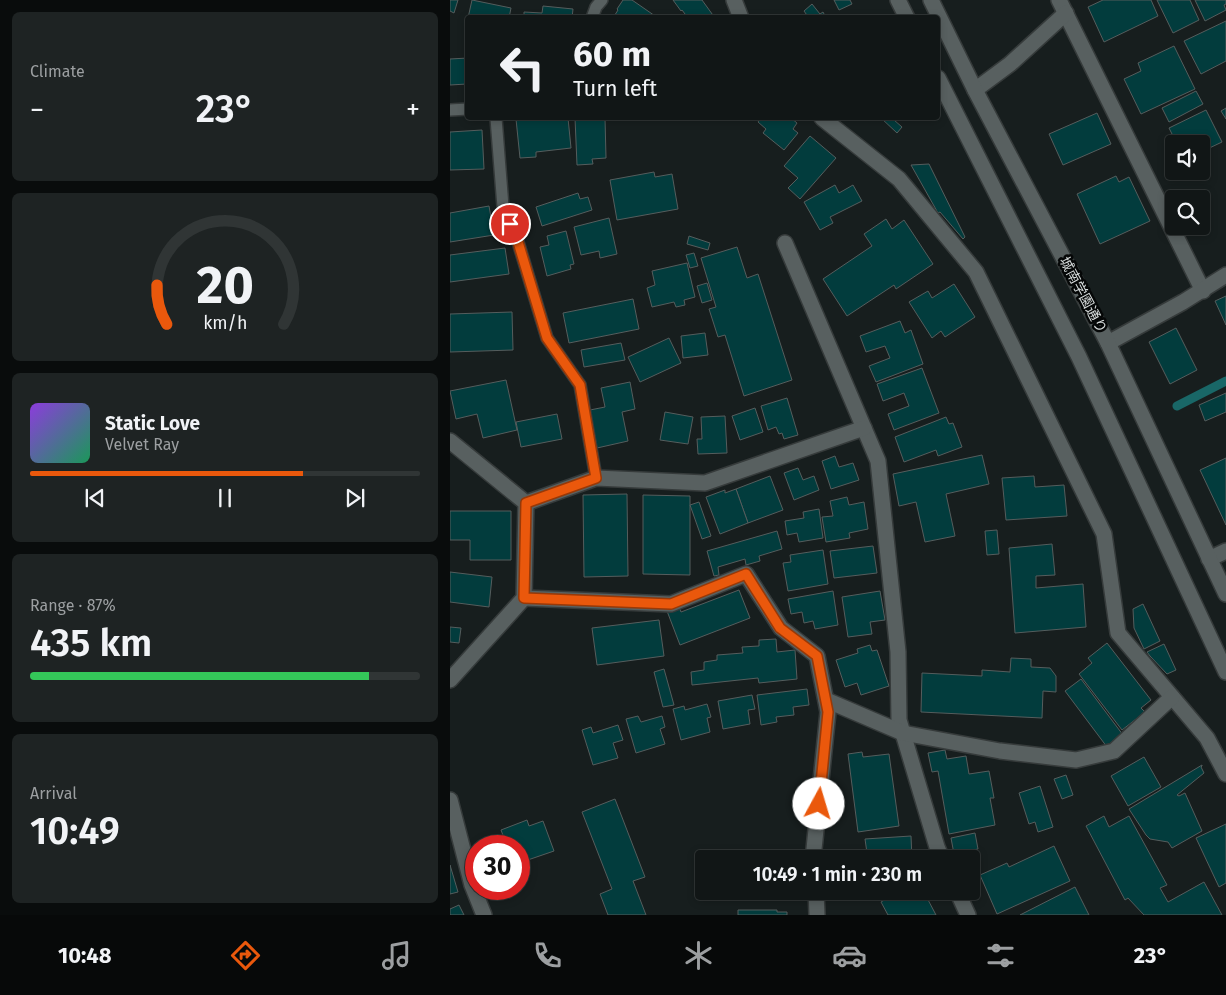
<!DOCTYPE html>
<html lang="en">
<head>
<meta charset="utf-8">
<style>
  :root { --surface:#111616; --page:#1e2323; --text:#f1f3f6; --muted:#9c9fa1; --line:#303535; --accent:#ea580c }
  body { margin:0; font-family:"Fira Sans","Noto Sans JP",sans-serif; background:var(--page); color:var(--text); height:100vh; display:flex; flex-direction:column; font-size:19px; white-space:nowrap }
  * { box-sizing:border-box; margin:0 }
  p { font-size:16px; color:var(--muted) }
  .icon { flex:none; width:28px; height:28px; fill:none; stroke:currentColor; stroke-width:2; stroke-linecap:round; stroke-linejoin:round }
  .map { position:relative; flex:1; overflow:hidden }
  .panel { display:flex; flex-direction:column; gap:12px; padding:12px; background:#090c0c; width:450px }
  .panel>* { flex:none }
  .top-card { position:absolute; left:15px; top:15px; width:475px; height:105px; border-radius:5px; box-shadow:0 2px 8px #0003,0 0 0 1px var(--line); background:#111616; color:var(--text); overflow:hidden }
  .tools { position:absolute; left:715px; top:135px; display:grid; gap:10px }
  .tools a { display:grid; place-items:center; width:45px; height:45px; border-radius:5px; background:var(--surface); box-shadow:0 2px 8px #0003,0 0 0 1px var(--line); font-size:25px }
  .speed { position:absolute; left:15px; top:835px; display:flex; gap:10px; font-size:25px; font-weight:700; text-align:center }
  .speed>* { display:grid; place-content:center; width:65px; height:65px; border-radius:50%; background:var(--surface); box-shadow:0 2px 8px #0003,0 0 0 1px var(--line); line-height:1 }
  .speed .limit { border:8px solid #d22; background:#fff; color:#111 }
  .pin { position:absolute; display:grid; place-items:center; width:42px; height:42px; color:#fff; margin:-21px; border:2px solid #fff; border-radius:50%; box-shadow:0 1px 5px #0007 }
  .me { position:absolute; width:55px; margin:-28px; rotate:6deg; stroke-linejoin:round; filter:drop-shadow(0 0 4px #0008) }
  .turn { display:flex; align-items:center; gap:18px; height:105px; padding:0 25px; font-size:22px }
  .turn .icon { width:65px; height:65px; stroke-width:2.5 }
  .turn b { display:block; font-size:35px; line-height:42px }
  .big { font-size:38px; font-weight:600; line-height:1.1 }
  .panel .card { flex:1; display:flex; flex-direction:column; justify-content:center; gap:8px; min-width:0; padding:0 18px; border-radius:8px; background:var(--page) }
  .panel .dial { align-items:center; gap:0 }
  .dial svg { height:130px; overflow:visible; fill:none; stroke:var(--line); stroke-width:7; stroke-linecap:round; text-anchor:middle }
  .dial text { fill:var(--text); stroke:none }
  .song { display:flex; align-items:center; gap:15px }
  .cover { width:60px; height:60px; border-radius:8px; background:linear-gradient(135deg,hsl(270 70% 55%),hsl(150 70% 35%)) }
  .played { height:5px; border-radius:2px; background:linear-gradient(90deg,var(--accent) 70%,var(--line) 70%) }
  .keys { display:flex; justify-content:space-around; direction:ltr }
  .heat { display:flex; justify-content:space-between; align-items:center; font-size:28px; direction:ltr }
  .charge { height:8px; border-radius:4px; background:linear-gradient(90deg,#34c759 87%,var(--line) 0) }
  .trip { position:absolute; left:245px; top:850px; width:285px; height:50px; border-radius:5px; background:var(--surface); box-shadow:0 2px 8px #0003,0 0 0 1px var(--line); font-weight:600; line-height:50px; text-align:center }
  .dock { display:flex; height:80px; justify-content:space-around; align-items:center; background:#070909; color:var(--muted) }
  .dock .icon { width:35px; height:35px }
  .dock .selected { color:var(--accent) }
  .dock b { font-size:22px; color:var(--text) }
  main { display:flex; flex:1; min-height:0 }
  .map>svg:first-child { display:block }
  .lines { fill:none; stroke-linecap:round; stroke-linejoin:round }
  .stream { stroke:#196767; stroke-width:9 }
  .building { fill:#023c3d; stroke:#555d5d }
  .service-casing { stroke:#363b3b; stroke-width:14 }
  .minor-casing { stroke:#363b3b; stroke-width:18 }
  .tertiary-casing { stroke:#363b3b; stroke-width:18 }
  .service { stroke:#586060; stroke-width:11 }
  .minor { stroke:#586060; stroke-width:15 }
  .tertiary { stroke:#586060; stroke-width:15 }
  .route-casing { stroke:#983908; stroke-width:12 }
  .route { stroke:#ea580c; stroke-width:9 }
  .labels { text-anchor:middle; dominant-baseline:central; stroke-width:5; stroke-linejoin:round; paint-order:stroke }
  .street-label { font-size:14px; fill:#d6dbdb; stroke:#050707 }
</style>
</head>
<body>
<main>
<section class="panel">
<div class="card"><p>Climate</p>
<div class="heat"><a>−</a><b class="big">23°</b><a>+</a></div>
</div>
<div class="card dial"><svg viewBox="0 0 100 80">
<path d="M14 69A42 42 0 1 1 86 69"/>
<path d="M14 69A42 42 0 0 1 8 45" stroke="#ea580c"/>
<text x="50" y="56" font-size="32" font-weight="700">20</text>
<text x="50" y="72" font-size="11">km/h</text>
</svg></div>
<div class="card">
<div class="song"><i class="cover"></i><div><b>Static Love</b><p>Velvet Ray</p></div></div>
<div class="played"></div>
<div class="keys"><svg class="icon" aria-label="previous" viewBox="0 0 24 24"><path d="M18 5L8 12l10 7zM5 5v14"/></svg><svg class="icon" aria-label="pause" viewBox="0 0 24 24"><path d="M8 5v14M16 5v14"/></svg><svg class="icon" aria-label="next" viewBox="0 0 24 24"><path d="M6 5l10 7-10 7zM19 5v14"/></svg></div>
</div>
<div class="card"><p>Range · 87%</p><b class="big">435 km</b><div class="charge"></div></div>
<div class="card"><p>Arrival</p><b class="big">10:49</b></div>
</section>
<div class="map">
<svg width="776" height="915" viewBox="0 0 776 915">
  <rect width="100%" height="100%" fill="#171e1e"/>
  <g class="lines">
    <polyline class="stream" points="727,406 776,381"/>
  </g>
  <g class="building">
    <polygon points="0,0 8,0 4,13 0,11"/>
    <polygon points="22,0 61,8 59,18 18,18"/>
    <polygon points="173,0 182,0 208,18 163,18 168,10 167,9"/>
    <polygon points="223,0 252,0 265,18 238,18 232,10 231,11"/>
    <polygon points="384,0 400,0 402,4 389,10"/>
    <polygon points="653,0 701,0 708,16 654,42 638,7"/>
    <polygon points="707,0 740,0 749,20 723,33"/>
    <polygon points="745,0 776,0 776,4 774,5 776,10 755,21"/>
    <polygon points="362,4 370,14 373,12 376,18 359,18 354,11"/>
    <polygon points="93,6 123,9 122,18 74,18 74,12 92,13"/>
    <polygon points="776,21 776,61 751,74 734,41"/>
    <polygon points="724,46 745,89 691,114 674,79 691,71 688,63"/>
    <polygon points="18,58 18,92 17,92 17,84 0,85 0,59"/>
    <polygon points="746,91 753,104 719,122 712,108"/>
    <polygon points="776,108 776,119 771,111"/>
    <polygon points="756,110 772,142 751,152 751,144 727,144 719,128"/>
    <polygon points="647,113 661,144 613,165 599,134"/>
    <polygon points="81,118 118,118 121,148 86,152 86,157 70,158 66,119"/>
    <polygon points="125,118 155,118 156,158 142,159 143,164 127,165"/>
    <polygon points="311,118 341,118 347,123 343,129 348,133 334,150 313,133 316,129 308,122"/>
    <polygon points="431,118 449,118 444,120 452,127 447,133"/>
    <polygon points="32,130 34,169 0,170 0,132"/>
    <polygon points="360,136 386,158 350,199 338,188 348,178 334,166"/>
    <polygon points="479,164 515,237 513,239 490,212 488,213 461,165"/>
    <polygon points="204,172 205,177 222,174 228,209 167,220 160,180"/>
    <polygon points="666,176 669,182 679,177 700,221 650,244 627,194"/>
    <polygon points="385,185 389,193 403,185 412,201 380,217 383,223 370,230 354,202"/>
    <polygon points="128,193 130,199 138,197 142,210 92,226 86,207"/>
    <polygon points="39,206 44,235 0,242 0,213"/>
    <polygon points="159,218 167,254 150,258 149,251 131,255 124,227"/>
    <polygon points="436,219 442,229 454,220 483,264 446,289 444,285 397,316 373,279 422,246 414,234"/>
    <polygon points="116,231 124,264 120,265 121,269 97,276 90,247 99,245 97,236"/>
    <polygon points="239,236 260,243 258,250 237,244"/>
    <polygon points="287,247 297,278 308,274 342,380 294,396 275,335 268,337 259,309 266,307 251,258"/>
    <polygon points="55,248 59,274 0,282 0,255"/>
    <polygon points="244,253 248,266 240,268 236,255"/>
    <polygon points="237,263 245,297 234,300 235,305 226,307 224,302 202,307 197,288 205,285 202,271"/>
    <polygon points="257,283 262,300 252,303 247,286"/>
    <polygon points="504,284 525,317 495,337 491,331 482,338 459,302 478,291 482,298"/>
    <polygon points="776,296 776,325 765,301"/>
    <polygon points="183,299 189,329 119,343 113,313"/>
    <polygon points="62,312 63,350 0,352 0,314"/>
    <polygon points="450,321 455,333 461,330 473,364 426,382 419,366 440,358 435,346 416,352 410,336"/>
    <polygon points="726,328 747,370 720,384 699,342"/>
    <polygon points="255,333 258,355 233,358 231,336"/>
    <polygon points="219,338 231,363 190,382 178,357"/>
    <polygon points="171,343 175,360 134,367 131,350"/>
    <polygon points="472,368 489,413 444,430 438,414 459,406 454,393 433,401 427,384"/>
    <polygon points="56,380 67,430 33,438 27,414 6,419 0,391"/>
    <polygon points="180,382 185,409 172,412 178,441 147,448 140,410 155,407 151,388"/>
    <polygon points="776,393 776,412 755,421 749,405"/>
    <polygon points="337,398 348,435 334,439 332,433 329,434 326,427 318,430 311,406"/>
    <polygon points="305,408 313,432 290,440 282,416"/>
    <polygon points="215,412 243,417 238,444 210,440"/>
    <polygon points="107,414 112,439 71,447 66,422"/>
    <polygon points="275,416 277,453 248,454 247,439 252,439 251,417"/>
    <polygon points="496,417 499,424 503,423 512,447 488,456 486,450 454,462 445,437"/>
    <polygon points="532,455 539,484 496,494 505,536 475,542 466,502 449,506 443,474"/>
    <polygon points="385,456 389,467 403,463 409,480 381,489 372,461"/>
    <polygon points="776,458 776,525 750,470"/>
    <polygon points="348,468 353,480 364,476 369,490 344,500 334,473"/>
    <polygon points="320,476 333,510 298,523 286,489"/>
    <polygon points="584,476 585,487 614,485 617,516 556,520 552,478"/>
    <polygon points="286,489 298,523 270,534 256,497 275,490 275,493"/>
    <polygon points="177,494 178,576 134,577 133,495"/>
    <polygon points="193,495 240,496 240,575 193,574"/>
    <polygon points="397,497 399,505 414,502 418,529 399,533 400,538 376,542 372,517 383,516 380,501"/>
    <polygon points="249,502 261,536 252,539 240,505"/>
    <polygon points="369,509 373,538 349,542 347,533 337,535 335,521 354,518 353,512"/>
    <polygon points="0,511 61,511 61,560 20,560 20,540 0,540"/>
    <polygon points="547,530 549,554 537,555 535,531"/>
    <polygon points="327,531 332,549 309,556 310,561 296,565 295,559 268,567 269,575 264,576 257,551"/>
    <polygon points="602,544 605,575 586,576 586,588 633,584 636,627 565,633 559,548"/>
    <polygon points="423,546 427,573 384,578 380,551"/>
    <polygon points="373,550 378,584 338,591 333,563 341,562 340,555"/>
    <polygon points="0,572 42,577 39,607 0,602"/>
    <polygon points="289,590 300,618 230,645 217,611 229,607 231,612"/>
    <polygon points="383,591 388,625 365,629 363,621 354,623 352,612 341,614 338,599"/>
    <polygon points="430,591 435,620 420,622 422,634 398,637 392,597"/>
    <polygon points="693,604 710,641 694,649 684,628 683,609"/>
    <polygon points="209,620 214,656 147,665 142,628"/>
    <polygon points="0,627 11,628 9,643 0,642"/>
    <polygon points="326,639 327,652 345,650 347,679 309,683 308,678 242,685 241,672 254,670 254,662 267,660 267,655 293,653 292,647 309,646 309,640"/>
    <polygon points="657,643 701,700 691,708 695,712 672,730 629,674 642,663 638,658"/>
    <polygon points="714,644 726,670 717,674 700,656 697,652"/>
    <polygon points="420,645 422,651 427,650 439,686 411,695 407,683 395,687 386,660 408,653 407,649"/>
    <polygon points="561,658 581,659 581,667 600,668 606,676 606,692 593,691 592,718 471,712 472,673 532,676 532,670 560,672"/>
    <polygon points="214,669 224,705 213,707 204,672"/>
    <polygon points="631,679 673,735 657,747 615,691"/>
    <polygon points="357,689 359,705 343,707 344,715 326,717 327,722 311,725 307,695"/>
    <polygon points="302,695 305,709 298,710 300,724 273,729 268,701"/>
    <polygon points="257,704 261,717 257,718 260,732 231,740 223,709 234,706 235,710"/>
    <polygon points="188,716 191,722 212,716 215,727 210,729 215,744 186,753 176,719"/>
    <polygon points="168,725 173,740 163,743 168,758 143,765 132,730 141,727 143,733"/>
    <polygon points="495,750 497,759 516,756 519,774 539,771 544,798 540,798 545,825 499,834 488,771 482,772 478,753"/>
    <polygon points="412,752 413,757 439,754 449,826 408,832 398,754"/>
    <polygon points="694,757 711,787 678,806 661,776"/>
    <polygon points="752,765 752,766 751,767 754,773 727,795 729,796 735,793 752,831 722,848 718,842 700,839 696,835 679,809"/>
    <polygon points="616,775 623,795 612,799 604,779"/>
    <polygon points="590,786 603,827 588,832 585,822 579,824 569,793"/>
    <polygon points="165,799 195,877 183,881 196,915 158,915 150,894 162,889 132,812"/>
    <polygon points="654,816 659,827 679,816 717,885 710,888 718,902 754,882 772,915 694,915 678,898 675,900 636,826"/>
    <polygon points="77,820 79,826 93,821 104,851 69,863 69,846 57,846 51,830"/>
    <polygon points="776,824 776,883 769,887 746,838"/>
    <polygon points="525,833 528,849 504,854 501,838"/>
    <polygon points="461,836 462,859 423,859 423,853 417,853 415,839"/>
    <polygon points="604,846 620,881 547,914 530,875 557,863 559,867"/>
    <polygon points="411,853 412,859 383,859"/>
    <polygon points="0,865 8,892 0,894"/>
    <polygon points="625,887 639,915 570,915"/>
    <polygon points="450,891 454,891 456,895 464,891 468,900 476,896 486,915 438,915 431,902"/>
    <polygon points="9,905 14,915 0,915 0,909"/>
    <polygon points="288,910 327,910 327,912 337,912 337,915 288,915"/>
  </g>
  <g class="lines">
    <defs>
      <g id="service">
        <polyline points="142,18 146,7 152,0"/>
        <polyline points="0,110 18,109"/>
        <polyline points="46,118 53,207 68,242 97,338 130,385 146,478"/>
      </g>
      <g id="minor">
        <polyline points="284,0 291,18"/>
        <polyline points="609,0 753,291"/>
        <polyline points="525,90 560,64 616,13"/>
        <polyline points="372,118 449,179 526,272 654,534 668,633 757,738 776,774"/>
        <polyline points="335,243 428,461 448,652 449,720 487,847 492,859"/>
        <polyline points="658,343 733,302 776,275"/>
        <polyline points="0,441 76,503 74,598 0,680"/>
        <polyline points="76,503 146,478 255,483 414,428"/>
        <polyline points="759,559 776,551"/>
        <polyline points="74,598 221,604 296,574 331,628 367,656 378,712 363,859"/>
        <polyline points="376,700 453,733 550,751 626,760 664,751 722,697"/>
        <polyline points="0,800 22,885 34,915"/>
        <polyline points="366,891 367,915"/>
        <polyline points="507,891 518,915"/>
      </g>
      <g id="tertiary">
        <polyline points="448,0 457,18"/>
        <polyline points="481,0 525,90 658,343 776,594"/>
        <polyline points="488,78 629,357 776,672"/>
      </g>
    </defs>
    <use href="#service" class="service-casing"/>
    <use href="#minor" class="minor-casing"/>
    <use href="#tertiary" class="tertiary-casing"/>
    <use href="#service" class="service"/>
    <use href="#minor" class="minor"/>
    <use href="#tertiary" class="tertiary"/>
  </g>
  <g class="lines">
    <defs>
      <polyline id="route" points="60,224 68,242 97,338 130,385 146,478 76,503 74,598 221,604 296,574 330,628 367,656 378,712 369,804"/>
    </defs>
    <use href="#route" class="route-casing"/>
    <use href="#route" class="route"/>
  </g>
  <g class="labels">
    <g class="street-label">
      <text transform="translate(633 295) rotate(62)">城南学園通り</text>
    </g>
  </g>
</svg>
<div class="tools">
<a><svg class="icon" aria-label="sound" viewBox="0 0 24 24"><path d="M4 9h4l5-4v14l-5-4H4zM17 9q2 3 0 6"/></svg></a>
<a><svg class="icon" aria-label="search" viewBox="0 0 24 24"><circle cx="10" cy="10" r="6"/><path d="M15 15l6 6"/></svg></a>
</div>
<div class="speed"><div class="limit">30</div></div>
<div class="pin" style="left:60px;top:224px;background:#d93025"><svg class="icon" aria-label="arrive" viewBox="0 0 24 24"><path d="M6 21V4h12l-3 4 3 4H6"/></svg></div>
<svg class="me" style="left:369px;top:804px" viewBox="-20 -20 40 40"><circle r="19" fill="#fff"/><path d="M0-13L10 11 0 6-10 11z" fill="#ea580c"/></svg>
<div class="trip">10:49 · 1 min · 230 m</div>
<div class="top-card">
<div class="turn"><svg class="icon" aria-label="left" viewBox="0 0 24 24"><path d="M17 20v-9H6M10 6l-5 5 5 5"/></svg><div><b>60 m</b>Turn left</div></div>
</div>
</div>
</main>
<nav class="dock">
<b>10:48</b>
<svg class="icon selected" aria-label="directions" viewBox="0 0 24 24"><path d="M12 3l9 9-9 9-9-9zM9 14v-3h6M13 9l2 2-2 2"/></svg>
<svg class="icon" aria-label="music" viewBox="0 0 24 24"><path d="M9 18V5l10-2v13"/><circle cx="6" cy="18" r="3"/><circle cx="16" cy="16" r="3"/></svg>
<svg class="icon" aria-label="phone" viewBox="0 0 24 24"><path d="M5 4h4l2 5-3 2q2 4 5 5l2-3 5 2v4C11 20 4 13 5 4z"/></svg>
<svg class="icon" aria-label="climate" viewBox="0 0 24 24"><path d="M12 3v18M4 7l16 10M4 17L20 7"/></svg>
<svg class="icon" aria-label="car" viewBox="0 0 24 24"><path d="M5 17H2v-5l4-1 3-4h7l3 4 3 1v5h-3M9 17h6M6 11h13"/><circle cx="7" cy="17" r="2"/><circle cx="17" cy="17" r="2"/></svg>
<svg class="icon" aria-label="filters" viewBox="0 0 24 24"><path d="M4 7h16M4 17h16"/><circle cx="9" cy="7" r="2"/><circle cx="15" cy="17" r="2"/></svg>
<b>23°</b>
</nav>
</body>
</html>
